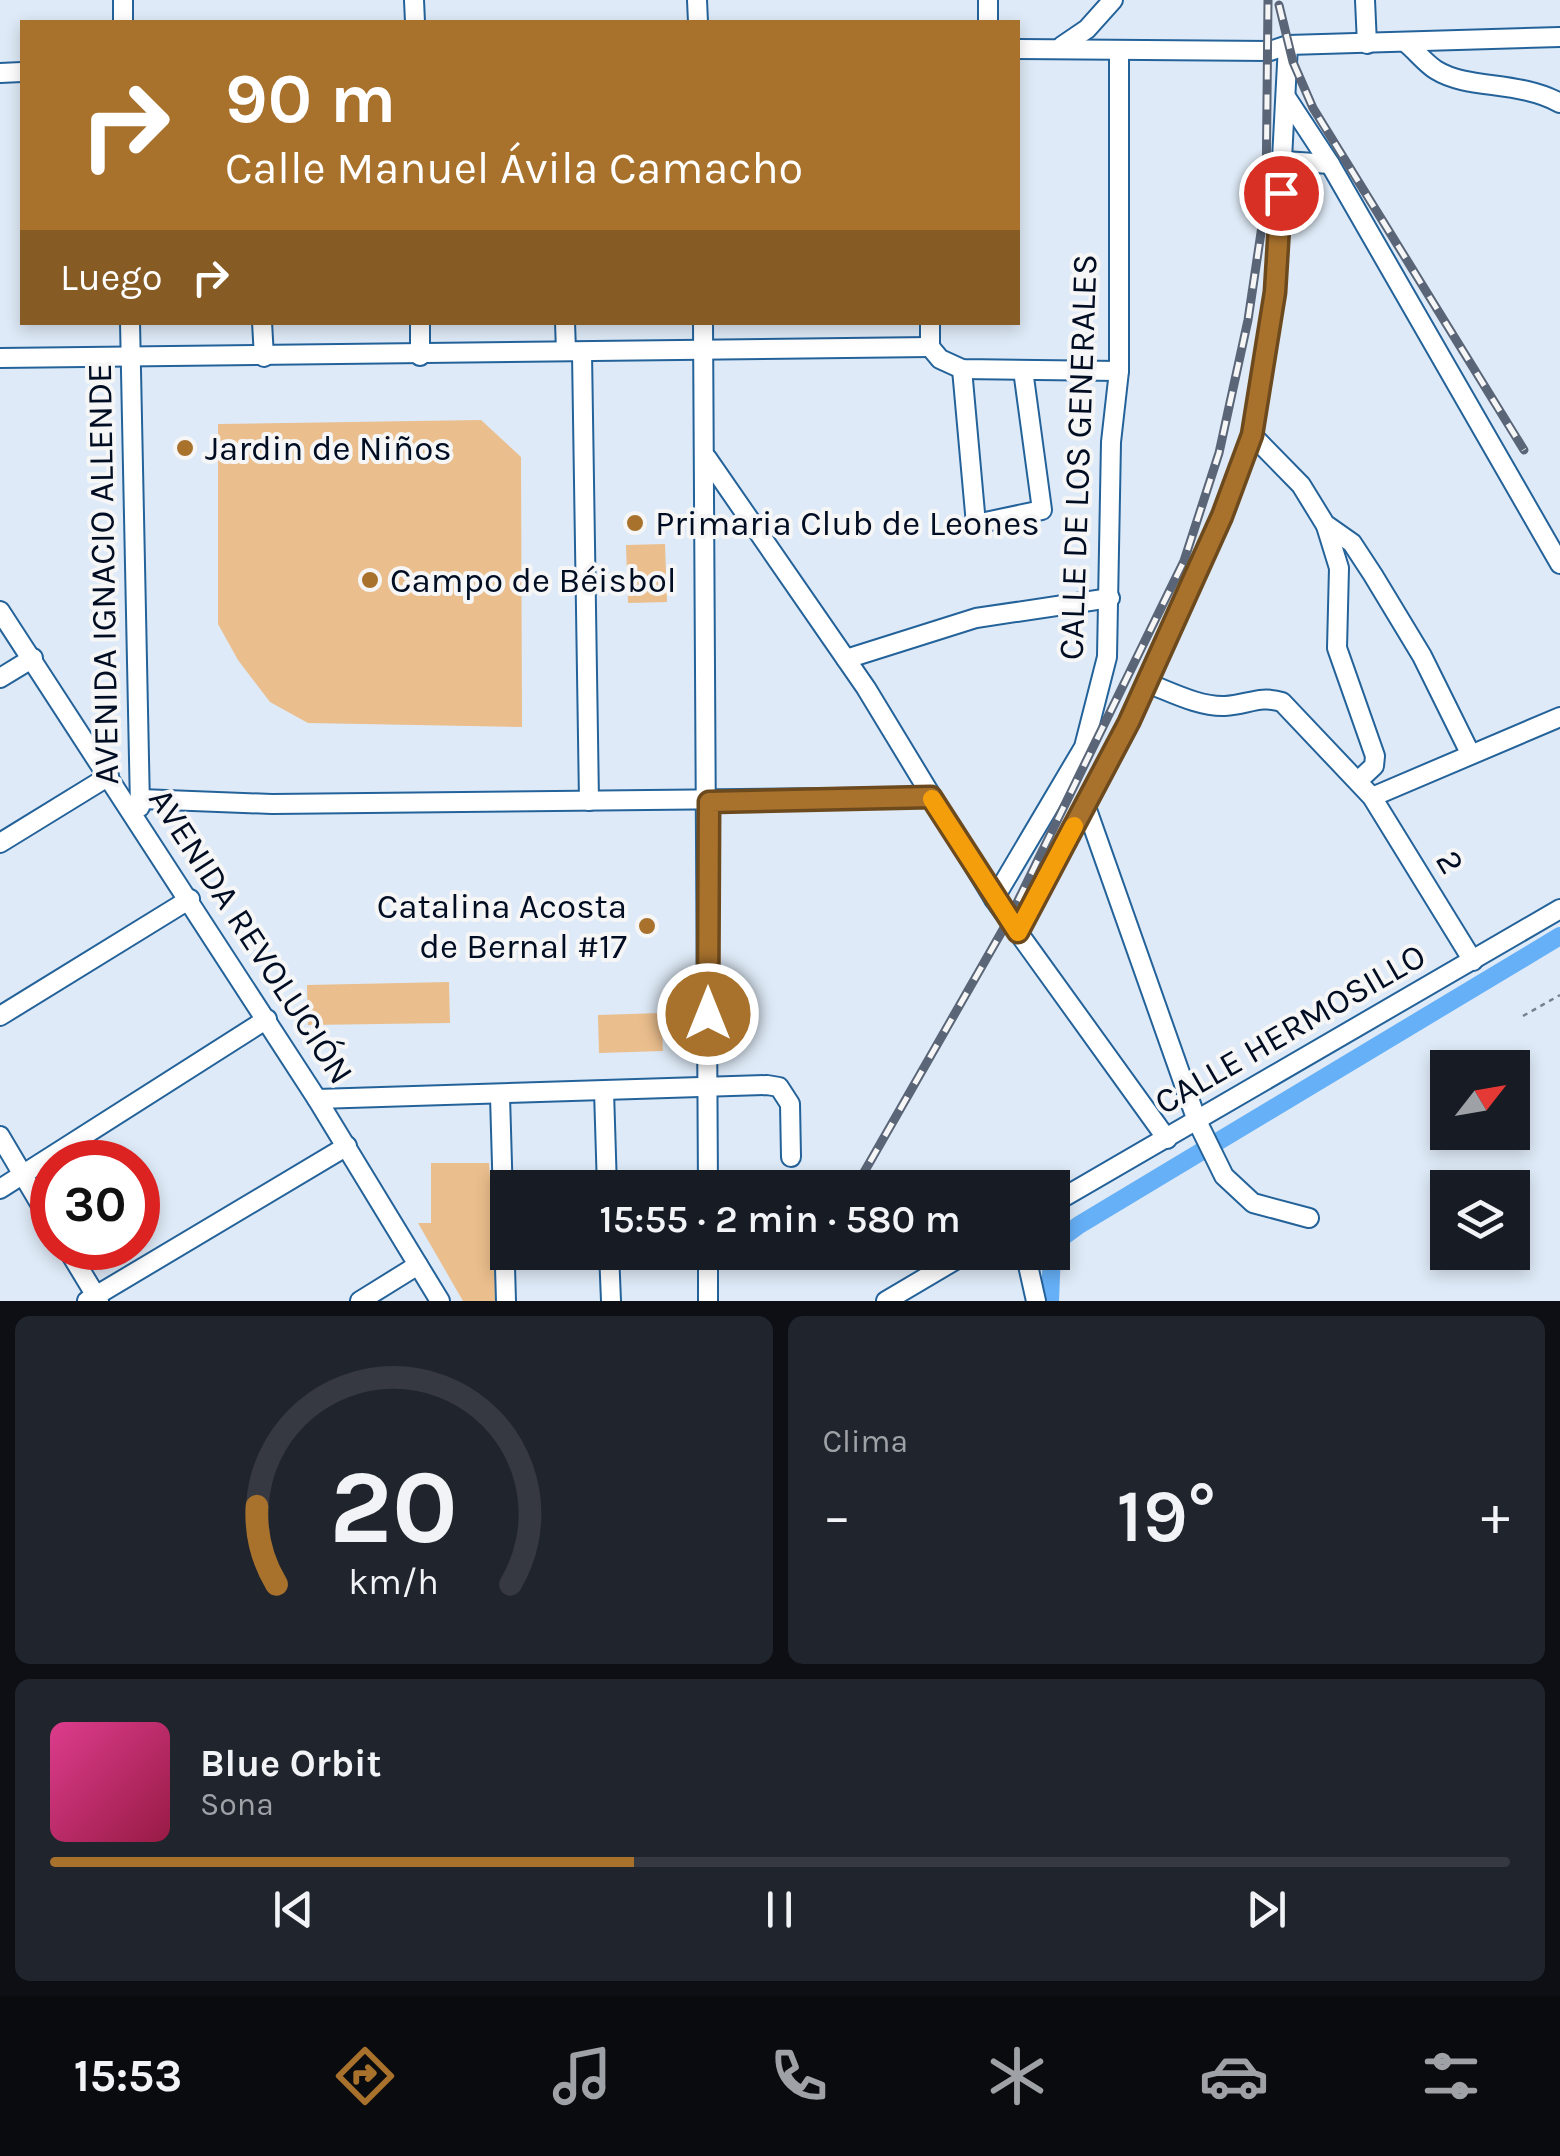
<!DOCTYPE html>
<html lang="es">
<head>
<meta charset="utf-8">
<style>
  :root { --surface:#171b24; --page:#20242c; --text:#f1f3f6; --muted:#9ea1a6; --line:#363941; --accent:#a8722d }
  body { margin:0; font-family:Karla,sans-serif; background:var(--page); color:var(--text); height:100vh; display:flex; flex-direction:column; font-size:38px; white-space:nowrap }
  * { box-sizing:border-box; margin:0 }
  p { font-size:32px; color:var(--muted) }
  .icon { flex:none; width:55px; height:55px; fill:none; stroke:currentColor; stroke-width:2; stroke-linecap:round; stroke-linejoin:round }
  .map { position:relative; height:1301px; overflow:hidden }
  .drawer { display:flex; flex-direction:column; gap:15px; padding:15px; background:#0d0f14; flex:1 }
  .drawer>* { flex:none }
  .top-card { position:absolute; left:20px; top:20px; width:1000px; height:305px; border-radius:0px; box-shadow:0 5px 15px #0003; background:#a8722d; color:#fff; overflow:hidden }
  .needle { width:65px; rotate:59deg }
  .buttons { position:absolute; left:1430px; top:1050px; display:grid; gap:20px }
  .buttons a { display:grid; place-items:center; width:100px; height:100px; border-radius:0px; background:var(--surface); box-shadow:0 5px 15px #0003; font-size:50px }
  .speed { position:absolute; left:30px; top:1140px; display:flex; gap:20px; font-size:50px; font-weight:700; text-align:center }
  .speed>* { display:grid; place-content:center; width:130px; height:130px; border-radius:50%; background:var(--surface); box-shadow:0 5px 15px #0003; line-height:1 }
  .speed .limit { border:15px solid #d22; background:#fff; color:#111 }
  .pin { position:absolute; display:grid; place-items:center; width:85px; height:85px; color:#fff; margin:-42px; border:5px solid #fff; border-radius:50%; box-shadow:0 2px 10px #0007 }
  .me { position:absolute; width:110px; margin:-55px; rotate:0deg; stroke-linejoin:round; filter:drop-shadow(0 0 8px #0008) }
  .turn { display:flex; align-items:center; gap:35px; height:210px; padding:0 40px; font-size:45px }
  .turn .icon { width:130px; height:130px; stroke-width:2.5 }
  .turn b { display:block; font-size:70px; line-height:85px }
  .then { display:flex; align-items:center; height:95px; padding:0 40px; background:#0003; gap:20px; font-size:38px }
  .big { font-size:75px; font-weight:600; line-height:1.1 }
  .drawer .card { flex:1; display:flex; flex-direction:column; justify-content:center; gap:15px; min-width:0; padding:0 35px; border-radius:15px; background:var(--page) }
  .drawer .dial { align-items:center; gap:0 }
  .dial svg { height:260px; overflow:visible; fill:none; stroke:var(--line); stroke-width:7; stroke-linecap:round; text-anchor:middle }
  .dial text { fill:var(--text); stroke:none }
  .song { display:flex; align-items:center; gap:30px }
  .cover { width:120px; height:120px; border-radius:15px; background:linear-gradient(135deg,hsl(330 70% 55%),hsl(340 70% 35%)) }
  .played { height:10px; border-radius:5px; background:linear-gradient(90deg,var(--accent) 40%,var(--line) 40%) }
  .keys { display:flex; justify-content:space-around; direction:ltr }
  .heat { display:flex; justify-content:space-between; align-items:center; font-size:55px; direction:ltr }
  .drawer .tiles { flex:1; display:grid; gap:15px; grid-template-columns:1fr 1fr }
  .card:last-child { grid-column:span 2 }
  .trip { position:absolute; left:490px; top:1170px; width:580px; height:100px; border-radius:0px; background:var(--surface); box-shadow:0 5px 15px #0003; font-weight:600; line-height:100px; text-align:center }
  .tab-bar { display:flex; height:160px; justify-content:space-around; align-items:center; background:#090b0e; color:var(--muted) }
  .tab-bar .icon { width:70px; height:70px }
  .tab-bar .selected { color:var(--accent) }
  .tab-bar b { font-size:45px; color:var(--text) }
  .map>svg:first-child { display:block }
  .green { fill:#eabe8d }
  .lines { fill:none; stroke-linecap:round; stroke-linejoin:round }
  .canal { stroke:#66b0f7; stroke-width:18 }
  .minor-casing { stroke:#24629a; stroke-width:22 }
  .path { stroke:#748192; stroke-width:2.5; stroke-dasharray:5 5; stroke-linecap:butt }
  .minor { stroke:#fff; stroke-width:18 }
  .rail-casing { stroke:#5a6678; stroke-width:9 }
  .rail { stroke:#f6f6f6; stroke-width:5; stroke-dasharray:15; stroke-linecap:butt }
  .route-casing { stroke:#6d4a1d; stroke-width:25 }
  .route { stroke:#a8722d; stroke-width:18 }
  .slow { stroke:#f59e0b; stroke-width:18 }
  .poi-dot { fill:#a8722d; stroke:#f6f6f6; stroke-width:4 }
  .labels { text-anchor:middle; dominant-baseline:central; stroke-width:8; stroke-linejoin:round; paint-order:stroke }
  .poi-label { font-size:35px; fill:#000d23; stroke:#f6f6f6; text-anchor:start }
  .street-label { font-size:35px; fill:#000d23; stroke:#f6f6f6 }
</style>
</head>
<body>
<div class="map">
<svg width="1560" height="1301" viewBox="0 0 1560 1301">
  <rect width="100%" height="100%" fill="#deeaf7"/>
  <g class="green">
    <polygon points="481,420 521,457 522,727 308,723 270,702 238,660 218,624 218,424"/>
    <polygon points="665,544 667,602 628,603 626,545"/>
    <polygon points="449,982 450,1023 308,1025 307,985"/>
    <polygon points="661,1013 663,1051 599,1053 598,1015"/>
    <polygon points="431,1163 489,1163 499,1301 463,1301 418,1223 431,1223"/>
  </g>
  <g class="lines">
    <g class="canal">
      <polyline points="1052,1249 1053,1244 1079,1225 1560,936"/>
      <polyline points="1050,1301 1052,1252"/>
    </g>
    <defs>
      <g id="minor">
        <polyline points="123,0 123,22"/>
        <polyline points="414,0 415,22"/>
        <polyline points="697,0 698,22"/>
        <polyline points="988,0 988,22"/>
        <polyline points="1365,0 1367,44"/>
        <path d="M1406,43C1416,51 1425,63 1436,70C1468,90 1518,80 1560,103"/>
        <polyline points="1062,46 1087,29 1113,0"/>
        <polyline points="1018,49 1270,51 1288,45 1560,37"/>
        <polyline points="0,73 22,72"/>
        <polyline points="1286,97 1330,164 1560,564"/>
        <polyline points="1284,161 1330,164"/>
        <polyline points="130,322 140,807"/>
        <polyline points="262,322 264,357"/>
        <polyline points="420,322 420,356"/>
        <polyline points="565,322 566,351"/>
        <polyline points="703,322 708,1188"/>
        <polyline points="930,322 930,347"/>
        <polyline points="930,347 940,359 962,369 1119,371"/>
        <polyline points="582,353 589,801"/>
        <polyline points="0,358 930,347"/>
        <polyline points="962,369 976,524 1042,510 1023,370"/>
        <polyline points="1252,435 1301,485 1325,524 1352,543 1373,575 1422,656 1470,753"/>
        <polyline points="707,458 866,688 994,899 1167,1139"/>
        <polyline points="1326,526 1339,568 1337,648 1375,756 1374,766 1359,780"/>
        <polyline points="0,611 317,1099 440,1301"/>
        <polyline points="846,659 976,618 1110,598"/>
        <polyline points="0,678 33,658"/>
        <path d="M1147,683C1171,692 1199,707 1225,706C1247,705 1260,695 1282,702L1372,797L1473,961"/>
        <polyline points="1372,797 1560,717"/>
        <polyline points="141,799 272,804 931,797"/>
        <polyline points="1085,804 1197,1121 1224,1176 1253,1203 1309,1218"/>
        <polyline points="0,843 109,776"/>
        <polyline points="994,899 1084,747 1107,657 1111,442 1119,371 1119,50"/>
        <polyline points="1018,932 1129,722 1222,516 1252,435 1275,292 1288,45"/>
        <polyline points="0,1016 190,899"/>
        <polyline points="604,1091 607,1188"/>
        <polyline points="500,1096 506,1301"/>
        <polyline points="317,1099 767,1085 779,1087 790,1104 791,1157"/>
        <polyline points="0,1136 52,1224"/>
        <polyline points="0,1189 267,1019"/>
        <polyline points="1052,1204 1560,909"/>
        <polyline points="67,1248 99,1301"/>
        <polyline points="609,1252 611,1301"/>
        <polyline points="708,1252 708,1301"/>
        <polyline points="1025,1252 1036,1301"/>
        <polyline points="87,1301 347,1146"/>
        <polyline points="360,1301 418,1265"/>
        <polyline points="886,1301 969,1252"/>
      </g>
    </defs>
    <use href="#minor" class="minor-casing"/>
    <polyline class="path" points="1523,1016 1560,995"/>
    <use href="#minor" class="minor"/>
    <defs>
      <g id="rail">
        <polyline points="1279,5 1293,62 1313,108 1524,450"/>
        <polyline points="855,1188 1009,919 1184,561 1219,453 1248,320 1266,199 1268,0"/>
      </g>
    </defs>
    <use href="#rail" class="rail-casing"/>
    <use href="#rail" class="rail"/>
  </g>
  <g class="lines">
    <defs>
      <polyline id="route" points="708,1014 709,802 931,797 1018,932 1129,722 1222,516 1252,435 1275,292 1281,193"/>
    </defs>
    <use href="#route" class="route-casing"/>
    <use href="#route" class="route"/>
    <polyline class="slow" points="932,799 1018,932 1074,826"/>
  </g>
  <g class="poi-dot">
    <circle cx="185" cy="448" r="10"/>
    <circle cx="635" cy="523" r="10"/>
    <circle cx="370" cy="580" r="10"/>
    <circle cx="647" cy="926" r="10"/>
  </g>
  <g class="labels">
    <g class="poi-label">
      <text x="205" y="448">Jardin de Niños</text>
      <text x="655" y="523">Primaria Club de Leones</text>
      <text x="390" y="580">Campo de Béisbol</text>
      <text x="627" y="906" text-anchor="end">Catalina Acosta<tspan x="627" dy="40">de Bernal #17</tspan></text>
    </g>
    <g class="street-label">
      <text transform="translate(1078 457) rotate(-88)">CALLE DE LOS GENERALES</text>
      <text transform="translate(103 574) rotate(-91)">AVENIDA IGNACIO ALLENDE</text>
      <text transform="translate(1450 862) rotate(59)">2</text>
      <text transform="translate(251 936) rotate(57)">AVENIDA REVOLUCIÓN</text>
      <text transform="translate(1290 1029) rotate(-30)">CALLE HERMOSILLO</text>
    </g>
  </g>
</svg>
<div class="buttons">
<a><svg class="needle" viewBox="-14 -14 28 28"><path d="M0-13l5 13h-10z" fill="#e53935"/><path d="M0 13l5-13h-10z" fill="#9ea1a6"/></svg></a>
<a><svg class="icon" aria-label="layers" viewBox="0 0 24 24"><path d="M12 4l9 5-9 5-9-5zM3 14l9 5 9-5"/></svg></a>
</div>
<div class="speed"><div class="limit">30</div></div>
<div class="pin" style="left:1281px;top:193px;background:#d93025"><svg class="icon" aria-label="arrive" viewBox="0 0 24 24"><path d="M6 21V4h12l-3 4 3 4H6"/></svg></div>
<svg class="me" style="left:708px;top:1014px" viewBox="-20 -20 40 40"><circle r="17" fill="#a8722d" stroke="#fff" stroke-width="3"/><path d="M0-11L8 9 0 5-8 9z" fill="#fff"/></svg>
<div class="trip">15:55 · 2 min · 580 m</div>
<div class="top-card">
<div class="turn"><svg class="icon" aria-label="right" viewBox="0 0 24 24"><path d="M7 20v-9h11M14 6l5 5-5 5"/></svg><div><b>90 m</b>Calle Manuel Ávila Camacho</div></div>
<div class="then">Luego<svg class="icon" aria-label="right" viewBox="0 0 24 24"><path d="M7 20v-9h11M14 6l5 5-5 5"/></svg></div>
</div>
</div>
<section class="drawer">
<div class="tiles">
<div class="card dial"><svg viewBox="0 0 100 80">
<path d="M14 69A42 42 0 1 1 86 69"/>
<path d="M14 69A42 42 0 0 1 8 45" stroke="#a8722d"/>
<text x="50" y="56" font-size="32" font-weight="700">20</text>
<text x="50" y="72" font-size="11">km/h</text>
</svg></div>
<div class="card"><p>Clima</p>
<div class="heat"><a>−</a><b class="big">19°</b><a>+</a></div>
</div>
<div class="card">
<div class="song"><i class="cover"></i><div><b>Blue Orbit</b><p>Sona</p></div></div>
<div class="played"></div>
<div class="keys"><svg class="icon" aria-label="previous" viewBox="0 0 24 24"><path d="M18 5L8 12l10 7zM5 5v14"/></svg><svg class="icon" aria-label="pause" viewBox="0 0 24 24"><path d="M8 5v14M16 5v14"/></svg><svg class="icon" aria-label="next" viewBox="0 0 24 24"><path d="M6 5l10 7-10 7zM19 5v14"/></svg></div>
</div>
</div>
</section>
<nav class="tab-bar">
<b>15:53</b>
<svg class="icon selected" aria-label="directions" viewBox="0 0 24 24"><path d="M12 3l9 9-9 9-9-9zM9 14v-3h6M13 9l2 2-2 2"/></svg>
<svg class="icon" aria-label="music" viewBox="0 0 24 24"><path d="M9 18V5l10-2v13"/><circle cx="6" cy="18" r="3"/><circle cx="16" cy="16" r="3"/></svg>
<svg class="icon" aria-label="phone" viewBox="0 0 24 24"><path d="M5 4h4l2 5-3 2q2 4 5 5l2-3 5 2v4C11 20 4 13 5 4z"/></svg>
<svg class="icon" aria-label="climate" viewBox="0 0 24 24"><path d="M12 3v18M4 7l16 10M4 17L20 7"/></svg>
<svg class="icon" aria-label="car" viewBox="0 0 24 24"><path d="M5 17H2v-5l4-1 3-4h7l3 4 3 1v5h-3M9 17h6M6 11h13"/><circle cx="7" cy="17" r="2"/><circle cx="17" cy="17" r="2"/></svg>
<svg class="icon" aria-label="filters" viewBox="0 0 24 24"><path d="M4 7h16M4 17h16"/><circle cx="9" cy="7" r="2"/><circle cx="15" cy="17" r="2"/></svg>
</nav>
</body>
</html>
